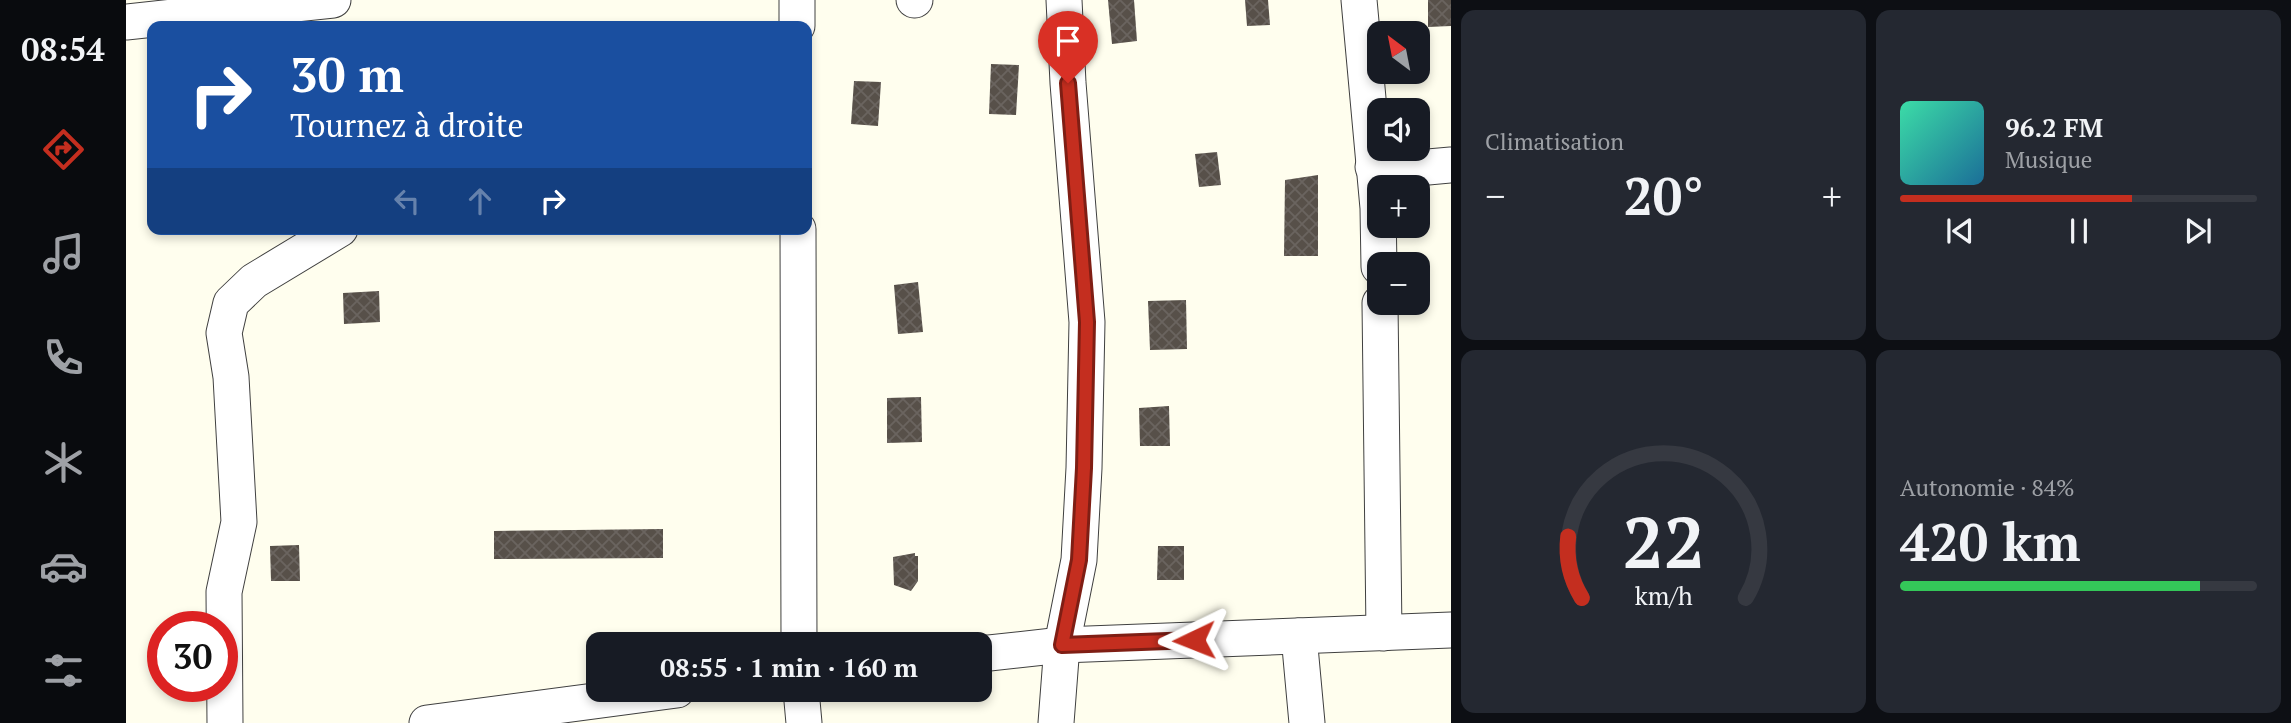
<!DOCTYPE html>
<html lang="fr">
<head>
<meta charset="utf-8">
<style>
  :root { --surface:#171b24; --page:#242831; --text:#f1f3f6; --muted:#9ea1a6; --line:#363941; --accent:#c42e1f }
  body { margin:0; font-family:"PT Serif",serif; background:var(--page); color:var(--text); height:100vh; display:flex; flex-direction:column; font-size:26px; white-space:nowrap }
  * { box-sizing:border-box; margin:0 }
  p { font-size:23px; color:var(--muted) }
  .icon { flex:none; width:38px; height:38px; fill:none; stroke:currentColor; stroke-width:2; stroke-linecap:round; stroke-linejoin:round }
  .map { position:relative; flex:1; overflow:hidden }
  .details { display:flex; flex-direction:column; gap:10px; padding:10px; background:#0d0f14; width:840px }
  .details>* { flex:none }
  .banner { position:absolute; left:21px; top:21px; width:665px; height:214px; border-radius:14px; box-shadow:0 4px 10px #0003; background:#1a4fa0; color:#fff; overflow:hidden }
  .needle { width:46px; rotate:328deg }
  .controls { position:absolute; left:1241px; top:21px; display:grid; gap:14px }
  .controls a { display:grid; place-items:center; width:63px; height:63px; border-radius:14px; background:var(--surface); box-shadow:0 4px 10px #0003; font-size:35px }
  .speed { position:absolute; left:21px; top:611px; display:flex; gap:14px; font-size:35px; font-weight:700; text-align:center }
  .speed>* { display:grid; place-content:center; width:91px; height:91px; border-radius:50%; background:var(--surface); box-shadow:0 4px 10px #0003; line-height:1 }
  .speed .limit { border:10px solid #d22; background:#fff; color:#111 }
  .pin { position:absolute; display:grid; place-items:center; width:60px; height:60px; color:#fff; margin:-72px -30px; border-radius:50% 50% 50% 0; rotate:-45deg; box-shadow:0 0 7px #0007 }
  .pin .icon { rotate:45deg }
  .me { position:absolute; width:77px; margin:-38px; rotate:268deg; stroke-linejoin:round; filter:drop-shadow(0 0 5px #0008) }
  .turn { display:flex; align-items:center; gap:24px; height:147px; padding:0 28px; font-size:32px }
  .turn .icon { width:91px; height:91px; stroke-width:2.5 }
  .turn b { display:block; font-size:49px; line-height:60px }
  .lanes { display:flex; align-items:center; height:66px; padding:0 28px; background:#0003; justify-content:center; gap:35px; direction:ltr }
  .lanes .off { opacity:.35 }
  .big { font-size:52px; font-weight:600; line-height:1.1 }
  .details .tile { flex:1; display:flex; flex-direction:column; justify-content:center; gap:10px; min-width:0; padding:0 24px; border-radius:14px; background:var(--page) }
  .details .dial { align-items:center; gap:0 }
  .dial svg { height:182px; overflow:visible; fill:none; stroke:var(--line); stroke-width:7; stroke-linecap:round; text-anchor:middle }
  .dial text { fill:var(--text); stroke:none }
  .song { display:flex; align-items:center; gap:21px }
  .cover { width:84px; height:84px; border-radius:10px; background:linear-gradient(135deg,hsl(160 70% 55%),hsl(200 70% 35%)) }
  .played { height:7px; border-radius:4px; background:linear-gradient(90deg,var(--accent) 65%,var(--line) 65%) }
  .keys { display:flex; justify-content:space-around; direction:ltr }
  .heat { display:flex; justify-content:space-between; align-items:center; font-size:38px; direction:ltr }
  .charge { height:10px; border-radius:5px; background:linear-gradient(90deg,#34c759 84%,var(--line) 0) }
  .details .tiles { flex:1; display:grid; gap:10px; grid-template-columns:repeat(2,1fr) }
  .trip { position:absolute; left:460px; top:632px; width:406px; height:70px; border-radius:14px; background:var(--surface); box-shadow:0 4px 10px #0003; font-weight:600; line-height:70px; text-align:center }
  main { display:flex; flex:1; min-height:0 }
  .menu { display:flex; flex-direction:column; width:126px; justify-content:space-around; align-items:center; background:#090b0e; color:var(--muted) }
  .menu .icon { width:49px; height:49px }
  .menu .current { color:var(--accent) }
  .menu b { font-size:32px; color:var(--text) }
  .map>svg:first-child { display:block }
  .building { fill:url(#building-cross-hatch) }
  .lines { fill:none; stroke-linecap:round; stroke-linejoin:round }
  .minor-casing { stroke:#404040; stroke-width:37 }
  .minor { stroke:#fff; stroke-width:35 }
  .route-casing { stroke:#7f1e14; stroke-width:18 }
  .route { stroke:#c42e1f; stroke-width:12 }
</style>
</head>
<body>
<main>
<nav class="menu">
<b>08:54</b>
<svg class="icon current" aria-label="directions" viewBox="0 0 24 24"><path d="M12 3l9 9-9 9-9-9zM9 14v-3h6M13 9l2 2-2 2"/></svg>
<svg class="icon" aria-label="music" viewBox="0 0 24 24"><path d="M9 18V5l10-2v13"/><circle cx="6" cy="18" r="3"/><circle cx="16" cy="16" r="3"/></svg>
<svg class="icon" aria-label="phone" viewBox="0 0 24 24"><path d="M5 4h4l2 5-3 2q2 4 5 5l2-3 5 2v4C11 20 4 13 5 4z"/></svg>
<svg class="icon" aria-label="climate" viewBox="0 0 24 24"><path d="M12 3v18M4 7l16 10M4 17L20 7"/></svg>
<svg class="icon" aria-label="car" viewBox="0 0 24 24"><path d="M5 17H2v-5l4-1 3-4h7l3 4 3 1v5h-3M9 17h6M6 11h13"/><circle cx="7" cy="17" r="2"/><circle cx="17" cy="17" r="2"/></svg>
<svg class="icon" aria-label="filters" viewBox="0 0 24 24"><path d="M4 7h16M4 17h16"/><circle cx="9" cy="7" r="2"/><circle cx="15" cy="17" r="2"/></svg>
</nav>
<div class="map">
<svg width="1325" height="723" viewBox="0 0 1325 723">
  <defs>
    <pattern id="building-cross-hatch" width="8" height="8" patternUnits="userSpaceOnUse" patternTransform="scale(1.75)"><rect width="8" height="8" fill="#575049"/><path d="M0 0l8 8M0 8l8-8" fill="none" stroke="#6a645f"/></pattern>
  </defs>
  <rect width="100%" height="100%" fill="#fffeee"/>
  <g class="building">
    <polygon points="982,0 1008,0 1011,41 986,44"/>
    <polygon points="1119,0 1142,0 1144,25 1121,26"/>
    <polygon points="1302,0 1325,0 1325,26 1302,27"/>
    <polygon points="865,64 893,65 890,115 863,114"/>
    <polygon points="728,81 755,82 752,126 725,124"/>
    <polygon points="1091,152 1095,185 1073,187 1069,154"/>
    <polygon points="1192,175 1192,256 1158,256 1159,180"/>
    <polygon points="792,282 797,332 772,334 768,285"/>
    <polygon points="253,291 254,322 218,324 217,293"/>
    <polygon points="1060,300 1061,349 1024,350 1022,301"/>
    <polygon points="795,397 796,442 761,443 761,398"/>
    <polygon points="1043,406 1044,446 1014,446 1013,408"/>
    <polygon points="537,529 537,558 368,559 368,531"/>
    <polygon points="173,545 174,581 145,581 144,546"/>
    <polygon points="1032,546 1058,546 1058,580 1031,580"/>
    <polygon points="789,553 789,556 792,556 792,581 785,591 768,585 767,557"/>
  </g>
  <g class="lines">
    <defs>
      <g id="minor">
        <polyline points="671,0 671,26"/>
        <polyline points="788,0 789,0"/>
        <polyline points="1233,0 1252,208 1253,267"/>
        <polyline points="0,22 207,0"/>
        <polyline points="1247,167 1291,168 1325,165"/>
        <polyline points="672,229 673,644"/>
        <polyline points="1254,303 1258,633"/>
        <polyline points="1173,636 1181,723"/>
        <polyline points="854,654 936,645 1325,630"/>
        <polyline points="675,690 678,723"/>
        <polyline points="99,723 98,592 113,522 105,377 98,333 105,303 128,281 214,229"/>
        <polyline points="301,723 551,690"/>
        <polyline points="930,723 936,645 953,560 958,468 961,322 942,83 938,0"/>
      </g>
    </defs>
    <use href="#minor" class="minor-casing"/>
    <use href="#minor" class="minor"/>
  </g>
  <g class="lines">
    <defs>
      <polyline id="route" points="942,83 961,322 958,468 953,560 936,645 1068,640"/>
    </defs>
    <use href="#route" class="route-casing"/>
    <use href="#route" class="route"/>
  </g>
</svg>
<div class="controls">
<a><svg class="needle" viewBox="-14 -14 28 28"><path d="M0-13l5 13h-10z" fill="#e53935"/><path d="M0 13l5-13h-10z" fill="#9ea1a6"/></svg></a>
<a><svg class="icon" aria-label="sound" viewBox="0 0 24 24"><path d="M4 9h4l5-4v14l-5-4H4zM17 9q2 3 0 6"/></svg></a>
<a>+</a>
<a>−</a>
</div>
<div class="speed"><div class="limit">30</div></div>
<div class="pin" style="left:942px;top:83px;background:#d93025"><svg class="icon" aria-label="arrive" viewBox="0 0 24 24"><path d="M6 21V4h12l-3 4 3 4H6"/></svg></div>
<svg class="me" style="left:1068px;top:640px" viewBox="-20 -20 40 40"><path d="M0-17L14 15 0 8-14 15z" fill="#c42e1f" stroke="#fff" stroke-width="4"/></svg>
<div class="trip">08:55 · 1 min · 160 m</div>
<div class="banner">
<div class="turn"><svg class="icon" aria-label="right" viewBox="0 0 24 24"><path d="M7 20v-9h11M14 6l5 5-5 5"/></svg><div><b>30 m</b>Tournez à droite</div></div>
<div class="lanes"><svg class="icon off" aria-label="left" viewBox="0 0 24 24"><path d="M17 20v-9H6M10 6l-5 5 5 5"/></svg><svg class="icon off" aria-label="ahead" viewBox="0 0 24 24"><path d="M12 20V5M6 11l6-6 6 6"/></svg><svg class="icon" aria-label="right" viewBox="0 0 24 24"><path d="M7 20v-9h11M14 6l5 5-5 5"/></svg></div>
</div>
</div>
<section class="details">
<div class="tiles">
<div class="tile"><p>Climatisation</p>
<div class="heat"><a>−</a><b class="big">20°</b><a>+</a></div>
</div>
<div class="tile">
<div class="song"><i class="cover"></i><div><b>96.2 FM</b><p>Musique</p></div></div>
<div class="played"></div>
<div class="keys"><svg class="icon" aria-label="previous" viewBox="0 0 24 24"><path d="M18 5L8 12l10 7zM5 5v14"/></svg><svg class="icon" aria-label="pause" viewBox="0 0 24 24"><path d="M8 5v14M16 5v14"/></svg><svg class="icon" aria-label="next" viewBox="0 0 24 24"><path d="M6 5l10 7-10 7zM19 5v14"/></svg></div>
</div>
<div class="tile dial"><svg viewBox="0 0 100 80">
<path d="M14 69A42 42 0 1 1 86 69"/>
<path d="M14 69A42 42 0 0 1 8 42" stroke="#c42e1f"/>
<text x="50" y="56" font-size="32" font-weight="700">22</text>
<text x="50" y="72" font-size="11">km/h</text>
</svg></div>
<div class="tile"><p>Autonomie · 84%</p><b class="big">420 km</b><div class="charge"></div></div>
</div>
</section>
</main>
</body>
</html>
